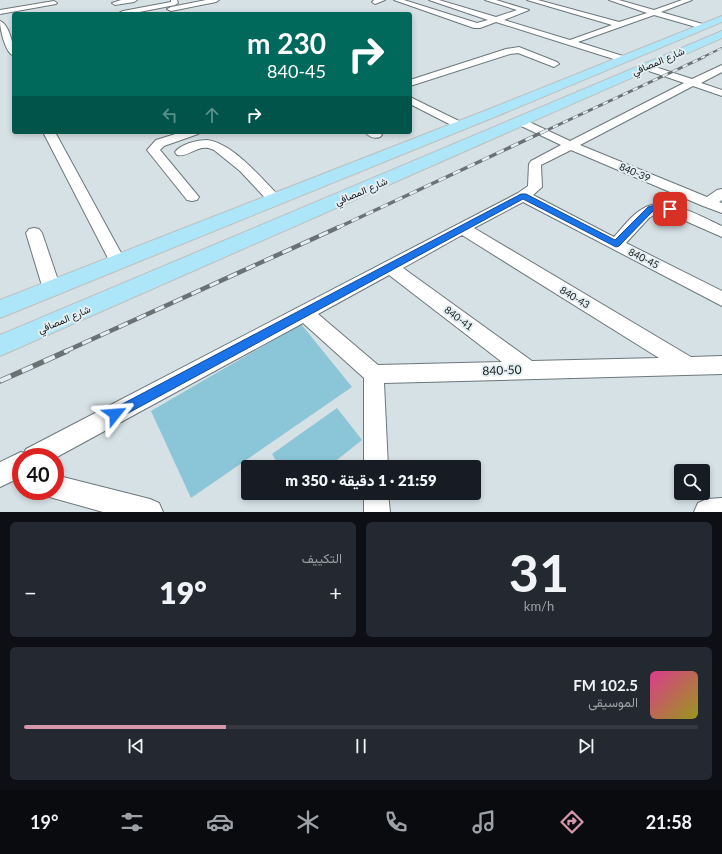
<!DOCTYPE html>
<html lang="ar">
<head>
<meta charset="utf-8">
<style>
  :root { --surface:#171b24; --page:#242831; --text:#f1f3f6; --muted:#9ea1a6; --line:#363941; --accent:#d696aa }
  body { margin:0; font-family:Lato,Vazirmatn,sans-serif; background:var(--page); color:var(--text); direction:rtl; height:100vh; display:flex; flex-direction:column; font-size:15px; white-space:nowrap }
  * { box-sizing:border-box; margin:0 }
  p { font-size:13px; color:var(--muted) }
  .icon { flex:none; width:22px; height:22px; fill:none; stroke:currentColor; stroke-width:2; stroke-linecap:round; stroke-linejoin:round }
  .map { position:relative; height:512px; overflow:hidden; direction:ltr }
  .details { display:flex; flex-direction:column; gap:10px; padding:10px; background:#0d0f14; flex:1 }
  .details>* { flex:none }
  .guide { position:absolute; left:12px; top:12px; width:400px; height:122px; border-radius:4px; box-shadow:0 2px 6px #0003; direction:rtl; background:#00695c; color:#fff; overflow:hidden }
  .fabs { position:absolute; left:674px; top:464px; display:grid; gap:8px }
  .fabs a { display:grid; place-items:center; width:36px; height:36px; border-radius:4px; background:var(--surface); box-shadow:0 2px 6px #0003; font-size:20px }
  .speed { position:absolute; left:12px; top:448px; display:flex; gap:8px; font-size:20px; font-weight:700; text-align:center }
  .speed>* { display:grid; place-content:center; width:52px; height:52px; border-radius:50%; background:var(--surface); box-shadow:0 2px 6px #0003; line-height:1 }
  .speed .limit { border:6px solid #d22; background:#fff; color:#111 }
  .pin { position:absolute; display:grid; place-items:center; width:34px; height:34px; color:#fff; margin:-17px; border-radius:8px; box-shadow:0 2px 6px #0006 }
  .me { position:absolute; width:44px; margin:-22px; rotate:62deg; stroke-linejoin:round; filter:drop-shadow(0 0 3px #0008) }
  .turn { display:flex; align-items:center; gap:14px; height:84px; padding:0 20px; font-size:18px }
  .turn .icon { width:52px; height:52px; stroke-width:2.5 }
  .turn b { display:block; font-size:28px; line-height:34px }
  .lanes { display:flex; align-items:center; height:38px; padding:0 20px; background:#0003; justify-content:center; gap:20px; direction:ltr }
  .lanes .off { opacity:.35 }
  .big { font-size:30px; font-weight:800; line-height:1.1 }
  .details .card { flex:1; display:flex; flex-direction:column; justify-content:center; gap:6px; min-width:0; padding:0 14px; border-radius:6px; background:var(--page) }
  .details .dial { align-items:center; gap:0 }
  .dial b { font-size:52px; line-height:1 }
  .song { display:flex; align-items:center; gap:12px }
  .cover { width:48px; height:48px; border-radius:6px; background:linear-gradient(135deg,hsl(330 70% 55%),hsl(60 70% 35%)) }
  .played { height:4px; border-radius:2px; background:linear-gradient(90deg,var(--accent) 30%,var(--line) 30%) }
  .keys { display:flex; justify-content:space-around; direction:ltr }
  .heat { display:flex; justify-content:space-between; align-items:center; font-size:22px; direction:ltr }
  .details .tiles { flex:1; display:grid; gap:10px; grid-template-columns:1fr 1fr }
  .card:last-child { grid-column:span 2 }
  .trip { position:absolute; left:241px; top:460px; width:240px; height:40px; border-radius:4px; background:var(--surface); box-shadow:0 2px 6px #0003; font-weight:800; line-height:40px; text-align:center; direction:rtl }
  .tabs { display:flex; height:64px; justify-content:space-around; align-items:center; background:#090b0e; color:var(--muted) }
  .tabs .icon { width:28px; height:28px }
  .tabs .on { color:var(--accent) }
  .tabs b { font-size:18px; color:var(--text) }
  .map>svg:first-child { display:block }
  .green { fill:#8bc5d8 }
  .lines { fill:none; stroke-linecap:round; stroke-linejoin:round }
  .minor-casing { stroke:#6d777a; stroke-width:2 }
  .major-casing { stroke:#bebfbf; stroke-width:2 }
  .minor { fill:#fff; fill-rule:evenodd }
  .major { fill:#ade6f8; fill-rule:evenodd }
  .rail-far4-casing { stroke:#6b7274; stroke-width:2 }
  .rail-far3-casing { stroke:#6b7274; stroke-width:3 }
  .rail-far2-casing { stroke:#6b7274; stroke-width:3.5 }
  .rail-far1-casing { stroke:#6b7274; stroke-width:4.5 }
  .rail-casing { stroke:#6b7274; stroke-width:5.5 }
  .rail-far4 { stroke:#e3eef2; stroke-width:1.5; stroke-dasharray:4.5; stroke-linecap:butt }
  .rail-far3 { stroke:#e3eef2; stroke-width:2; stroke-dasharray:5.5; stroke-linecap:butt }
  .rail-far2 { stroke:#e3eef2; stroke-width:2.5; stroke-dasharray:8; stroke-linecap:butt }
  .rail-far1 { stroke:#e3eef2; stroke-width:3; stroke-dasharray:10; stroke-linecap:butt }
  .rail { stroke:#e3eef2; stroke-width:4; stroke-dasharray:12; stroke-linecap:butt }
  .route { fill:#1a73e8; stroke:#114b97 }
  .labels { text-anchor:middle; dominant-baseline:central; stroke-width:4; stroke-linejoin:round; paint-order:stroke }
  .street-label { font-size:10px; fill:#171b1c; stroke:#e3eef2 }
  .near-street-label { font-size:12px; fill:#171b1c; stroke:#e3eef2 }
</style>
</head>
<body>
<div class="map">
<svg width="722" height="512" viewBox="0 0 722 512">
  <rect width="100%" height="100%" fill="#d6e1e5"/>
  <g class="green">
    <polygon points="301,324 352,387 191,498 151,411"/>
    <polygon points="337,408 362,440 328,467 280,467 272,454"/>
  </g>
  <g class="lines">
    <defs>
      <g id="minor">
        <polygon points="121,0 137,0 134,2 115,5 112,3"/>
        <polygon points="171,0 177,0 178,3 175,5 129,14 119,13 123,11 171,2"/>
        <polygon points="206,0 219,0 216,2 171,11 167,9 171,7"/>
        <polygon points="374,0 385,0 375,4 372,2"/>
        <polygon points="394,0 404,0 477,23 488,20 429,0 439,0 496,17 517,10 485,0 496,0 529,10 504,20 570,40 612,25 527,0 538,0 619,22 647,13 609,0 619,0 654,10 682,0 692,0 661,12 706,25 707,27 703,29 654,15 578,42 626,57 627,59 623,62 496,22 480,28 474,28"/>
        <polygon points="54,1 57,3 56,4 0,14 0,10"/>
        <path d="M0,21C9,24 14,46 14,56C5,53 0,29 0,21Z"/>
        <polygon points="519,47 557,62 559,64 554,67 518,53 510,54 410,86 410,80 506,49"/>
        <path d="M646,64L692,79L722,65V72L701,83L722,90V96L693,86L580,145L707,197L717,190L722,189V200L719,202L722,203V213L703,206L571,150L541,165L542,187L533,195L614,237C623,227 633,213 646,207C667,196 702,217 722,226V237L672,215L659,212L649,218L626,243L722,291V306L523,202L474,228L691,357L722,356V374L384,383L388,467H364V378L303,323L55,458L21,457V477L0,487V462L21,452L24,453L26,449L518,193L528,186L529,164L531,161L561,145L517,124L515,122L517,120H525L570,141L684,83L643,69L641,67L643,65ZM462,235L659,358L532,361L403,268ZM389,275L502,362L378,365L318,314Z"/>
        <polygon points="410,97 465,124 467,126 465,128 457,128 410,104"/>
        <polygon points="43,132 55,132 126,262 124,266 118,268 112,266"/>
        <polygon points="182,132 200,132 198,134 164,146 160,150 199,197 197,200 192,201 187,200 147,150 156,140"/>
        <path d="M365,132H379L382,135L380,137C374,139 369,137 365,132Z"/>
        <path d="M207,140C233,143 262,179 280,197L282,200L280,203L275,204L270,203L240,171L214,150C198,142 190,158 177,155L175,152C181,144 197,140 207,140Z"/>
        <polygon points="34,228 39,229 42,233 61,289 58,294 52,296 46,294 43,289 26,233 29,229"/>
        <polygon points="55,475 150,499 159,503 163,512 103,512 46,496 45,491 55,491"/>
        <polygon points="364,493 388,493 390,512 364,512"/>
        <polygon points="722,498 722,512 694,512 698,503 707,499"/>
      </g>
      <g id="major">
        <polygon points="722,16 722,22 497,116 0,318 0,300 487,110"/>
        <polygon points="722,31 722,38 0,356 0,335"/>
      </g>
    </defs>
    <use href="#minor" class="minor-casing"/>
    <use href="#major" class="major-casing"/>
    <use href="#minor" class="minor"/>
    <use href="#major" class="major"/>
    <defs>
      <polyline id="rail-far4" points="701,58 722,48"/>
      <polyline id="rail-far3" points="543,132 704,57"/>
      <polyline id="rail-far2" points="337,228 545,131"/>
      <polyline id="rail-far1" points="64,352 339,227"/>
      <polyline id="rail" points="0,381 67,351"/>
    </defs>
    <use href="#rail-far4" class="rail-far4-casing"/>
    <use href="#rail-far3" class="rail-far3-casing"/>
    <use href="#rail-far2" class="rail-far2-casing"/>
    <use href="#rail-far1" class="rail-far1-casing"/>
    <use href="#rail" class="rail-casing"/>
    <use href="#rail-far4" class="rail-far4"/>
    <use href="#rail-far3" class="rail-far3"/>
    <use href="#rail-far2" class="rail-far2"/>
    <use href="#rail-far1" class="rail-far1"/>
    <use href="#rail" class="rail"/>
  </g>
  <polygon class="route" points="521,194 526,194 615,240 648,207 659,204 673,207 674,209 670,212 660,209 653,211 619,246 616,247 523,199 119,418 115,420 111,418 109,414 111,410"/>
  <g class="labels">
    <g class="street-label">
      <text transform="translate(658 61) rotate(-23)">شارع المصافي</text>
      <text transform="translate(635 172) rotate(23)">840-39</text>
      <text transform="translate(361 191) rotate(-23)">شارع المصافي</text>
      <text transform="translate(644 258) rotate(27)">840-45</text>
      <text transform="translate(575 297) rotate(31)">840-43</text>
      <text transform="translate(459 318) rotate(37)">840-41</text>
      <text transform="translate(64 319) rotate(-23)">شارع المصافي</text>
    </g>
    <g class="near-street-label">
      <text transform="translate(502 370) rotate(-2)">840-50</text>
    </g>
  </g>
</svg>
<div class="fabs">
<a><svg class="icon" aria-label="search" viewBox="0 0 24 24"><circle cx="10" cy="10" r="6"/><path d="M15 15l6 6"/></svg></a>
</div>
<div class="speed"><div class="limit">40</div></div>
<div class="pin" style="left:670px;top:209px;background:#d93025"><svg class="icon" aria-label="arrive" viewBox="0 0 24 24"><path d="M6 21V4h12l-3 4 3 4H6"/></svg></div>
<svg class="me" style="left:115px;top:414px" viewBox="-20 -20 40 40"><path d="M0-17L14 15 0 8-14 15z" fill="#1a73e8" stroke="#fff" stroke-width="4"/></svg>
<div class="trip">21:59 · 1 دقيقة · 350 m</div>
<div class="guide">
<div class="turn"><svg class="icon" aria-label="right" viewBox="0 0 24 24"><path d="M7 20v-9h11M14 6l5 5-5 5"/></svg><div><b>230 m</b>840-45</div></div>
<div class="lanes"><svg class="icon off" aria-label="left" viewBox="0 0 24 24"><path d="M17 20v-9H6M10 6l-5 5 5 5"/></svg><svg class="icon off" aria-label="ahead" viewBox="0 0 24 24"><path d="M12 20V5M6 11l6-6 6 6"/></svg><svg class="icon" aria-label="right" viewBox="0 0 24 24"><path d="M7 20v-9h11M14 6l5 5-5 5"/></svg></div>
</div>
</div>
<section class="details">
<div class="tiles">
<div class="card dial"><b>31</b><p>km/h</p></div>
<div class="card"><p>التكييف</p>
<div class="heat"><a>−</a><b class="big">19°</b><a>+</a></div>
</div>
<div class="card">
<div class="song"><i class="cover"></i><div><b>102.5 FM</b><p>الموسيقى</p></div></div>
<div class="played"></div>
<div class="keys"><svg class="icon" aria-label="previous" viewBox="0 0 24 24"><path d="M18 5L8 12l10 7zM5 5v14"/></svg><svg class="icon" aria-label="pause" viewBox="0 0 24 24"><path d="M8 5v14M16 5v14"/></svg><svg class="icon" aria-label="next" viewBox="0 0 24 24"><path d="M6 5l10 7-10 7zM19 5v14"/></svg></div>
</div>
</div>
</section>
<nav class="tabs">
<b>21:58</b>
<svg class="icon on" aria-label="directions" viewBox="0 0 24 24"><path d="M12 3l9 9-9 9-9-9zM9 14v-3h6M13 9l2 2-2 2"/></svg>
<svg class="icon" aria-label="music" viewBox="0 0 24 24"><path d="M9 18V5l10-2v13"/><circle cx="6" cy="18" r="3"/><circle cx="16" cy="16" r="3"/></svg>
<svg class="icon" aria-label="phone" viewBox="0 0 24 24"><path d="M5 4h4l2 5-3 2q2 4 5 5l2-3 5 2v4C11 20 4 13 5 4z"/></svg>
<svg class="icon" aria-label="climate" viewBox="0 0 24 24"><path d="M12 3v18M4 7l16 10M4 17L20 7"/></svg>
<svg class="icon" aria-label="car" viewBox="0 0 24 24"><path d="M5 17H2v-5l4-1 3-4h7l3 4 3 1v5h-3M9 17h6M6 11h13"/><circle cx="7" cy="17" r="2"/><circle cx="17" cy="17" r="2"/></svg>
<svg class="icon" aria-label="filters" viewBox="0 0 24 24"><path d="M4 7h16M4 17h16"/><circle cx="9" cy="7" r="2"/><circle cx="15" cy="17" r="2"/></svg>
<b>19°</b>
</nav>
</body>
</html>
